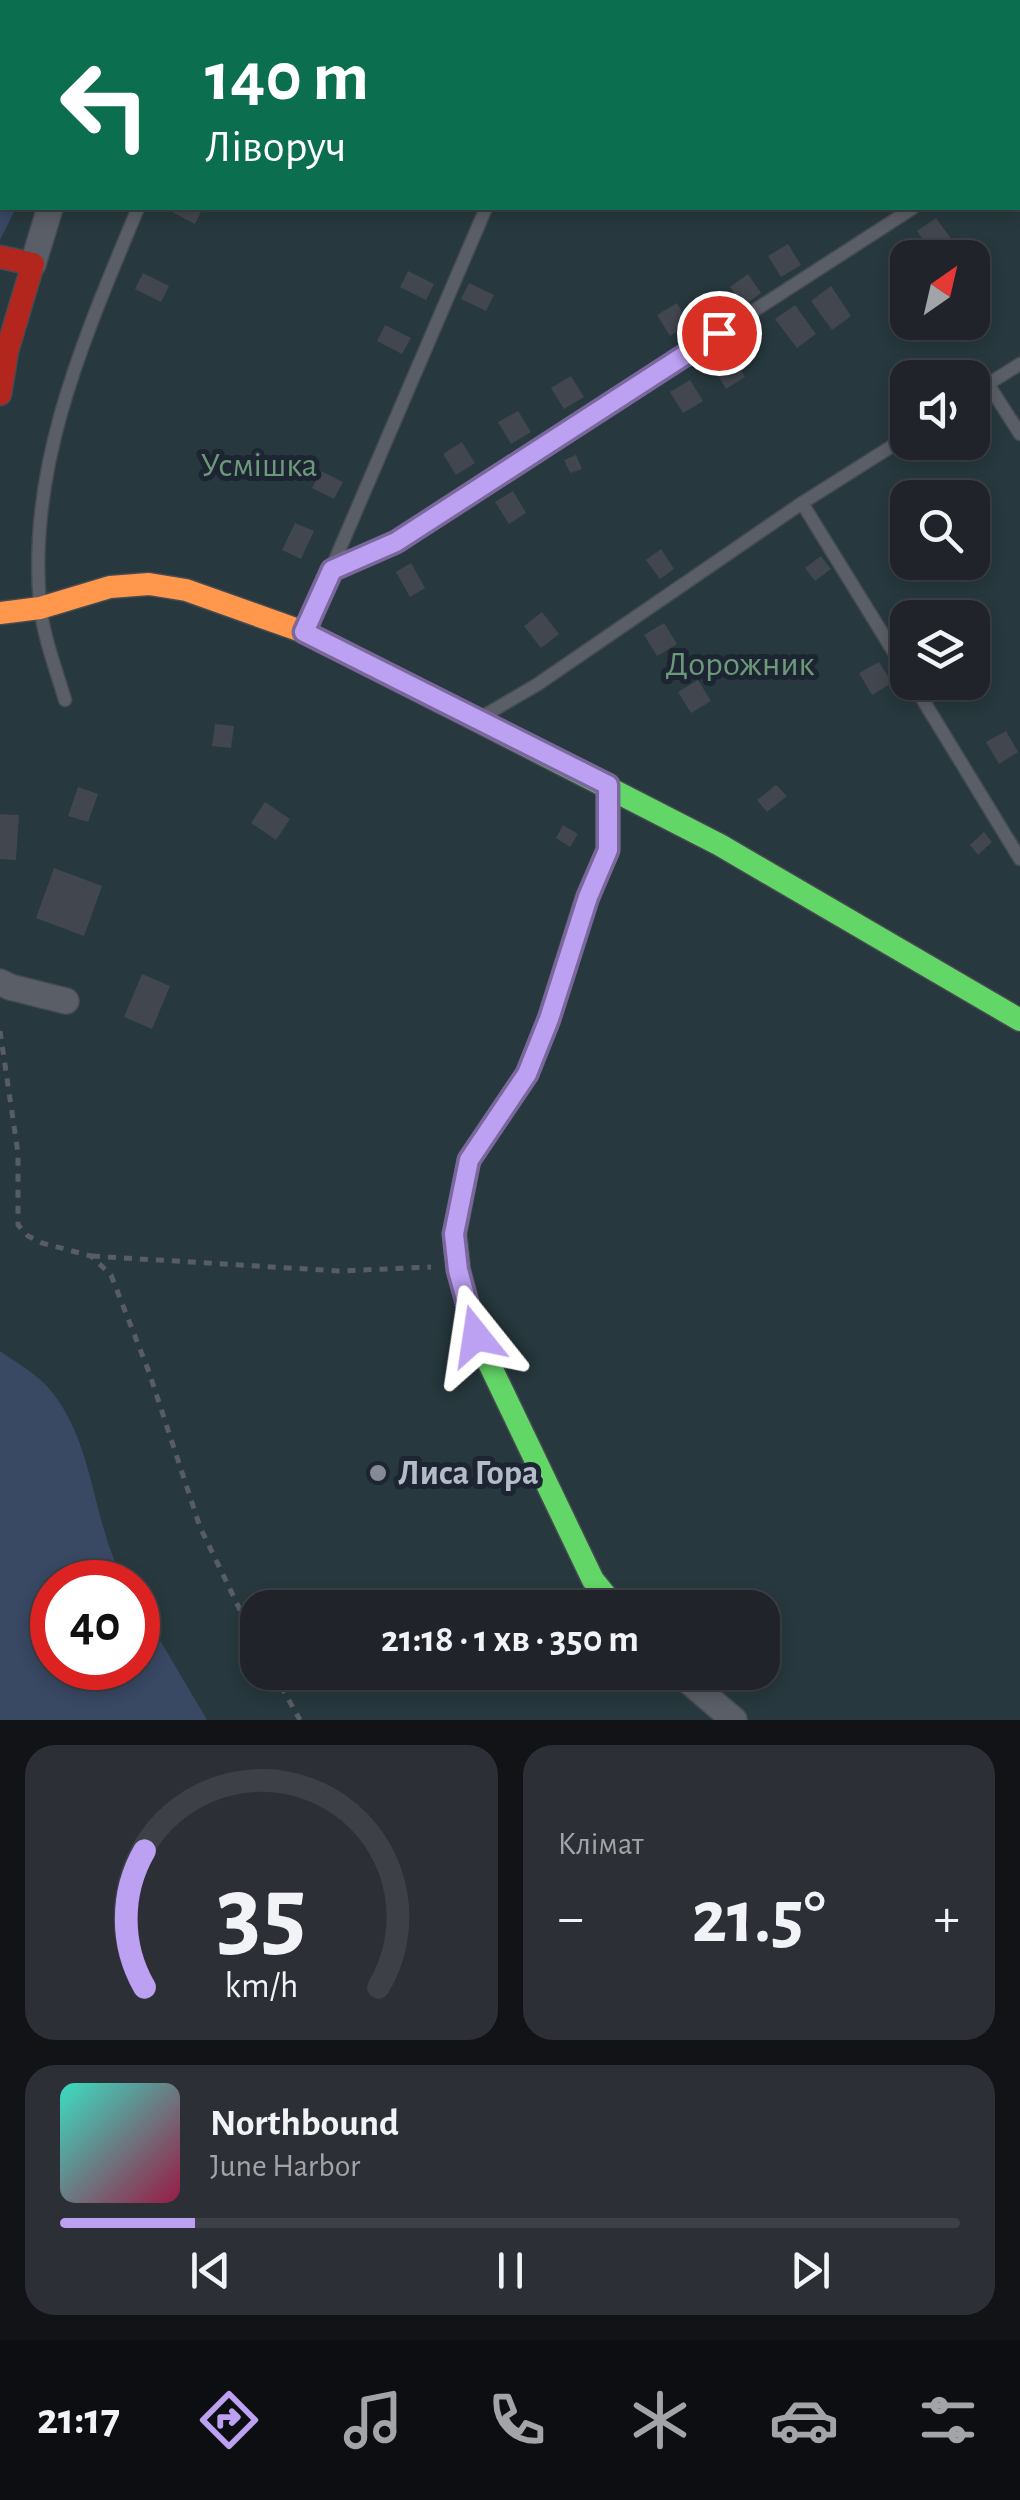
<!DOCTYPE html>
<html lang="uk">
<head>
<meta charset="utf-8">
<style>
  :root { --surface:#20232a; --page:#2d2f36; --text:#f1f3f6; --muted:#a2a4a8; --line:#3d4047; --accent:#bca0f2 }
  body { margin:0; font-family:"Alegreya Sans",sans-serif; background:var(--page); color:var(--text); height:100vh; display:flex; flex-direction:column; font-size:38px; white-space:nowrap }
  * { box-sizing:border-box; margin:0 }
  p { font-size:32px; color:var(--muted) }
  .icon { flex:none; width:55px; height:55px; fill:none; stroke:currentColor; stroke-width:2; stroke-linecap:round; stroke-linejoin:round }
  .map { position:relative; height:1720px; overflow:hidden }
  .panel { display:flex; flex-direction:column; gap:25px; padding:25px; background:#121317; flex:1 }
  .panel>* { flex:none }
  .top-card { position:absolute; left:0px; top:0px; width:1020px; height:210px; box-shadow:0 5px 15px #0003,0 0 0 2px var(--line); background:#0b6e4f; color:#fff; overflow:hidden }
  .needle { width:65px; rotate:34deg }
  .buttons { position:absolute; left:890px; top:240px; display:grid; gap:20px }
  .buttons a { display:grid; place-items:center; width:100px; height:100px; border-radius:20px; background:var(--surface); box-shadow:0 5px 15px #0003,0 0 0 2px var(--line); font-size:50px }
  .speed { position:absolute; left:30px; top:1560px; display:flex; gap:20px; font-size:50px; font-weight:700; text-align:center }
  .speed>* { display:grid; place-content:center; width:130px; height:130px; border-radius:50%; background:var(--surface); box-shadow:0 5px 15px #0003,0 0 0 2px var(--line); line-height:1 }
  .speed .limit { border:15px solid #d22; background:#fff; color:#111 }
  .pin { position:absolute; display:grid; place-items:center; width:85px; height:85px; color:#fff; margin:-42px; border:5px solid #fff; border-radius:50%; box-shadow:0 2px 10px #0007 }
  .me { position:absolute; width:110px; margin:-55px; rotate:345deg; stroke-linejoin:round; filter:drop-shadow(0 0 8px #0008) }
  .turn { display:flex; align-items:center; gap:35px; height:210px; padding:0 40px; font-size:45px }
  .turn .icon { width:130px; height:130px; stroke-width:2.5 }
  .turn b { display:block; font-size:70px; line-height:85px }
  .big { font-size:75px; font-weight:700; line-height:1.1 }
  .panel .tile { flex:1; display:flex; flex-direction:column; justify-content:center; gap:15px; min-width:0; padding:0 35px; border-radius:30px; background:var(--page) }
  .panel .dial { align-items:center; gap:0 }
  .dial svg { height:260px; overflow:visible; fill:none; stroke:var(--line); stroke-width:7; stroke-linecap:round; text-anchor:middle }
  .dial text { fill:var(--text); stroke:none }
  .song { display:flex; align-items:center; gap:30px }
  .cover { width:120px; height:120px; border-radius:15px; background:linear-gradient(135deg,hsl(170 70% 55%),hsl(340 70% 35%)) }
  .played { height:10px; border-radius:5px; background:linear-gradient(90deg,var(--accent) 15%,var(--line) 15%) }
  .keys { display:flex; justify-content:space-around; direction:ltr }
  .heat { display:flex; justify-content:space-between; align-items:center; font-size:55px; direction:ltr }
  .panel .tiles { flex:1; display:grid; gap:25px; grid-template-columns:1fr 1fr }
  .tile:last-child { grid-column:span 2 }
  .trip { position:absolute; left:240px; top:1590px; width:540px; height:100px; border-radius:30px; background:var(--surface); box-shadow:0 5px 15px #0003,0 0 0 2px var(--line); font-weight:700; line-height:100px; text-align:center }
  .tabs { display:flex; height:160px; justify-content:space-around; align-items:center; background:#0d0e11; color:var(--muted) }
  .tabs .icon { width:70px; height:70px }
  .tabs .selected { color:var(--accent) }
  .tabs b { font-size:45px; color:var(--text) }
  .map>svg:first-child { display:block }
  .green { fill:#27393e; fill-rule:evenodd }
  .water { fill:#394863 }
  .building { fill:#42464e }
  .lines { fill:none; stroke-linecap:round; stroke-linejoin:round }
  .lane-casing { stroke:#464a51; stroke-width:15 }
  .street-casing { stroke:#464a51; stroke-width:28 }
  .fast-casing { stroke:#464a51; stroke-width:25 }
  .slow-casing { stroke:#464a51; stroke-width:25 }
  .jam-casing { stroke:#464a51; stroke-width:25 }
  .path { stroke:#575d63; stroke-width:5; stroke-dasharray:8 8; stroke-linecap:butt }
  .lane { stroke:#5a5e66; stroke-width:12 }
  .street { stroke:#5a5e66; stroke-width:25 }
  .fast { stroke:#63d668; stroke-width:22 }
  .slow { stroke:#ff974d; stroke-width:22 }
  .jam { stroke:#b3261e; stroke-width:22 }
  .route-casing { stroke:#7a689d; stroke-width:25 }
  .route { stroke:#bca0f2; stroke-width:18 }
  .poi-dot { fill:#848a96; stroke:#1d2533; stroke-width:4 }
  .labels { text-anchor:middle; dominant-baseline:central; stroke-width:10; stroke-linejoin:round; paint-order:stroke }
  .park-label { font-size:35px; fill:#6c9979; stroke:#1d2533 }
  .poi-label { font-size:35px; font-weight:bold; fill:#b4bbc9; stroke:#1d2533; text-anchor:start }
</style>
</head>
<body>
<div class="map">
<svg width="1020" height="1720" viewBox="0 0 1020 1720">
  <rect width="100%" height="100%" fill="#2a2f38"/>
  <path class="green" d="M0,0H1020V1720H40L0,1677ZM2,2H1018V208H2ZM908,258H972V322H908ZM908,378H972V442H908ZM908,498H972V562H908ZM908,618H972V682H908ZM52,1582H138V1668H52ZM258,1608H762V1672H258Z"/>
  <g class="water">
    <polygon points="0,0 118,0 2,2 2,208 16,208 0,240"/>
    <path d="M0,1351C14,1361 31,1371 44,1383C96,1437 90,1521 125,1582H52V1668H138V1603L207,1720H0Z"/>
  </g>
  <g class="building">
    <polygon points="171,208 203,208 195,224 170,211"/>
    <polygon points="936,218 957,247 942,258 936,258 917,231"/>
    <polygon points="788,244 801,265 781,277 768,256"/>
    <polygon points="408,271 434,284 426,300 400,287"/>
    <polygon points="143,273 169,286 161,302 135,289"/>
    <polygon points="748,274 761,293 744,306 730,287"/>
    <polygon points="469,283 494,295 486,311 461,299"/>
    <polygon points="831,286 851,316 832,330 811,301"/>
    <polygon points="677,303 689,324 670,336 657,315"/>
    <polygon points="795,305 816,334 797,348 775,319"/>
    <polygon points="385,325 411,338 402,354 377,341"/>
    <polygon points="732,355 745,377 726,389 713,367"/>
    <polygon points="571,376 584,397 564,409 551,388"/>
    <polygon points="690,380 703,401 683,413 670,392"/>
    <polygon points="518,411 531,432 511,444 498,422"/>
    <polygon points="462,442 475,463 456,475 443,454"/>
    <polygon points="576,455 582,469 570,473 564,460"/>
    <polygon points="321,471 343,482 334,499 312,488"/>
    <polygon points="513,491 526,513 509,524 495,502"/>
    <polygon points="295,523 314,531 301,559 282,550"/>
    <polygon points="661,549 674,569 660,579 646,560"/>
    <polygon points="821,556 831,569 815,581 805,568"/>
    <polygon points="411,563 425,588 410,597 396,572"/>
    <polygon points="542,612 559,634 541,648 524,626"/>
    <polygon points="664,623 677,644 657,656 644,635"/>
    <polygon points="879,662 892,683 872,695 859,673"/>
    <polygon points="698,680 711,701 691,713 678,692"/>
    <polygon points="215,724 234,726 231,748 212,746"/>
    <polygon points="1006,731 1018,752 999,764 986,742"/>
    <polygon points="776,785 787,796 767,812 757,800"/>
    <polygon points="78,787 98,794 88,822 68,816"/>
    <polygon points="265,802 290,819 276,840 251,823"/>
    <polygon points="0,814 19,815 16,860 0,859"/>
    <polygon points="563,825 578,834 570,847 556,838"/>
    <polygon points="984,832 992,842 978,855 970,845"/>
    <polygon points="54,868 102,886 84,936 36,918"/>
    <polygon points="142,974 170,986 152,1029 124,1017"/>
  </g>
  <g class="lines">
    <defs>
      <g id="lane">
        <polyline points="230,2 231,0"/>
        <polyline points="574,2 575,0"/>
        <polyline points="807,2 810,0"/>
        <polyline points="1018,140 1020,139"/>
        <polyline points="988,384 1020,434"/>
        <polyline points="972,394 1020,364"/>
        <polyline points="802,503 908,675"/>
        <polyline points="332,570 396,542 913,208"/>
        <polyline points="305,630 486,208"/>
        <polyline points="912,682 1020,859"/>
        <path d="M65,700C56,669 43,636 40,604C27,464 86,334 138,208"/>
        <polyline points="480,718 538,684 802,503 908,436"/>
      </g>
      <g id="street">
        <polyline points="163,2 164,0"/>
        <polyline points="33,264 50,208"/>
        <polyline points="0,982 10,987 66,1001"/>
        <polyline points="678,1672 734,1720"/>
      </g>
      <g id="fast">
        <polyline points="443,703 720,845 1020,1020"/>
        <polyline points="476,1336 593,1580 616,1608"/>
      </g>
      <g id="slow">
        <polyline points="0,613 40,608 110,587 149,584 186,590 304,632 443,703"/>
        <polyline points="476,1336 459,1270 455,1234 469,1160 527,1074 549,1019 587,897 608,850 608,785"/>
      </g>
      <polyline id="jam" points="0,257 33,264 7,351 0,394"/>
    </defs>
    <use href="#lane" class="lane-casing"/>
    <use href="#street" class="street-casing"/>
    <use href="#fast" class="fast-casing"/>
    <use href="#slow" class="slow-casing"/>
    <use href="#jam" class="jam-casing"/>
    <g class="path">
      <polyline points="0,1031 18,1153 18,1225 28,1236 42,1243 91,1256 111,1275 149,1372 200,1527 258,1647"/>
      <polyline points="92,1256 339,1271 431,1267"/>
      <polyline points="273,1672 300,1720"/>
    </g>
    <use href="#lane" class="lane"/>
    <use href="#street" class="street"/>
    <use href="#fast" class="fast"/>
    <use href="#slow" class="slow"/>
    <use href="#jam" class="jam"/>
  </g>
  <g class="lines">
    <defs>
      <polyline id="route" points="476,1336 458,1270 454,1234 469,1160 527,1074 549,1019 588,897 608,850 608,785 304,632 332,570 396,542 719,333"/>
    </defs>
    <use href="#route" class="route-casing"/>
    <use href="#route" class="route"/>
  </g>
  <circle class="poi-dot" cx="378" cy="1473" r="10"/>
  <g class="labels">
    <g class="park-label">
      <text x="259" y="465">Усмішка</text>
      <text x="740" y="664">Дорожник</text>
    </g>
    <g class="poi-label">
      <text x="398" y="1473">Лиса Гора</text>
    </g>
  </g>
</svg>
<div class="buttons">
<a><svg class="needle" viewBox="-14 -14 28 28"><path d="M0-13l5 13h-10z" fill="#e53935"/><path d="M0 13l5-13h-10z" fill="#a2a4a8"/></svg></a>
<a><svg class="icon" aria-label="sound" viewBox="0 0 24 24"><path d="M4 9h4l5-4v14l-5-4H4zM17 9q2 3 0 6"/></svg></a>
<a><svg class="icon" aria-label="search" viewBox="0 0 24 24"><circle cx="10" cy="10" r="6"/><path d="M15 15l6 6"/></svg></a>
<a><svg class="icon" aria-label="layers" viewBox="0 0 24 24"><path d="M12 4l9 5-9 5-9-5zM3 14l9 5 9-5"/></svg></a>
</div>
<div class="speed"><div class="limit">40</div></div>
<div class="pin" style="left:719px;top:333px;background:#d93025"><svg class="icon" aria-label="arrive" viewBox="0 0 24 24"><path d="M6 21V4h12l-3 4 3 4H6"/></svg></div>
<svg class="me" style="left:476px;top:1336px" viewBox="-20 -20 40 40"><path d="M0-17L14 15 0 8-14 15z" fill="#bca0f2" stroke="#fff" stroke-width="4"/></svg>
<div class="trip">21:18 · 1 хв · 350 m</div>
<div class="top-card">
<div class="turn"><svg class="icon" aria-label="left" viewBox="0 0 24 24"><path d="M17 20v-9H6M10 6l-5 5 5 5"/></svg><div><b>140 m</b>Ліворуч</div></div>
</div>
</div>
<section class="panel">
<div class="tiles">
<div class="tile dial"><svg viewBox="0 0 100 80">
<path d="M14 69A42 42 0 1 1 86 69"/>
<path d="M14 69A42 42 0 0 1 14 27" stroke="#bca0f2"/>
<text x="50" y="56" font-size="32" font-weight="700">35</text>
<text x="50" y="72" font-size="11">km/h</text>
</svg></div>
<div class="tile"><p>Клімат</p>
<div class="heat"><a>−</a><b class="big">21.5°</b><a>+</a></div>
</div>
<div class="tile">
<div class="song"><i class="cover"></i><div><b>Northbound</b><p>June Harbor</p></div></div>
<div class="played"></div>
<div class="keys"><svg class="icon" aria-label="previous" viewBox="0 0 24 24"><path d="M18 5L8 12l10 7zM5 5v14"/></svg><svg class="icon" aria-label="pause" viewBox="0 0 24 24"><path d="M8 5v14M16 5v14"/></svg><svg class="icon" aria-label="next" viewBox="0 0 24 24"><path d="M6 5l10 7-10 7zM19 5v14"/></svg></div>
</div>
</div>
</section>
<nav class="tabs">
<b>21:17</b>
<svg class="icon selected" aria-label="directions" viewBox="0 0 24 24"><path d="M12 3l9 9-9 9-9-9zM9 14v-3h6M13 9l2 2-2 2"/></svg>
<svg class="icon" aria-label="music" viewBox="0 0 24 24"><path d="M9 18V5l10-2v13"/><circle cx="6" cy="18" r="3"/><circle cx="16" cy="16" r="3"/></svg>
<svg class="icon" aria-label="phone" viewBox="0 0 24 24"><path d="M5 4h4l2 5-3 2q2 4 5 5l2-3 5 2v4C11 20 4 13 5 4z"/></svg>
<svg class="icon" aria-label="climate" viewBox="0 0 24 24"><path d="M12 3v18M4 7l16 10M4 17L20 7"/></svg>
<svg class="icon" aria-label="car" viewBox="0 0 24 24"><path d="M5 17H2v-5l4-1 3-4h7l3 4 3 1v5h-3M9 17h6M6 11h13"/><circle cx="7" cy="17" r="2"/><circle cx="17" cy="17" r="2"/></svg>
<svg class="icon" aria-label="filters" viewBox="0 0 24 24"><path d="M4 7h16M4 17h16"/><circle cx="9" cy="7" r="2"/><circle cx="15" cy="17" r="2"/></svg>
</nav>
</body>
</html>
